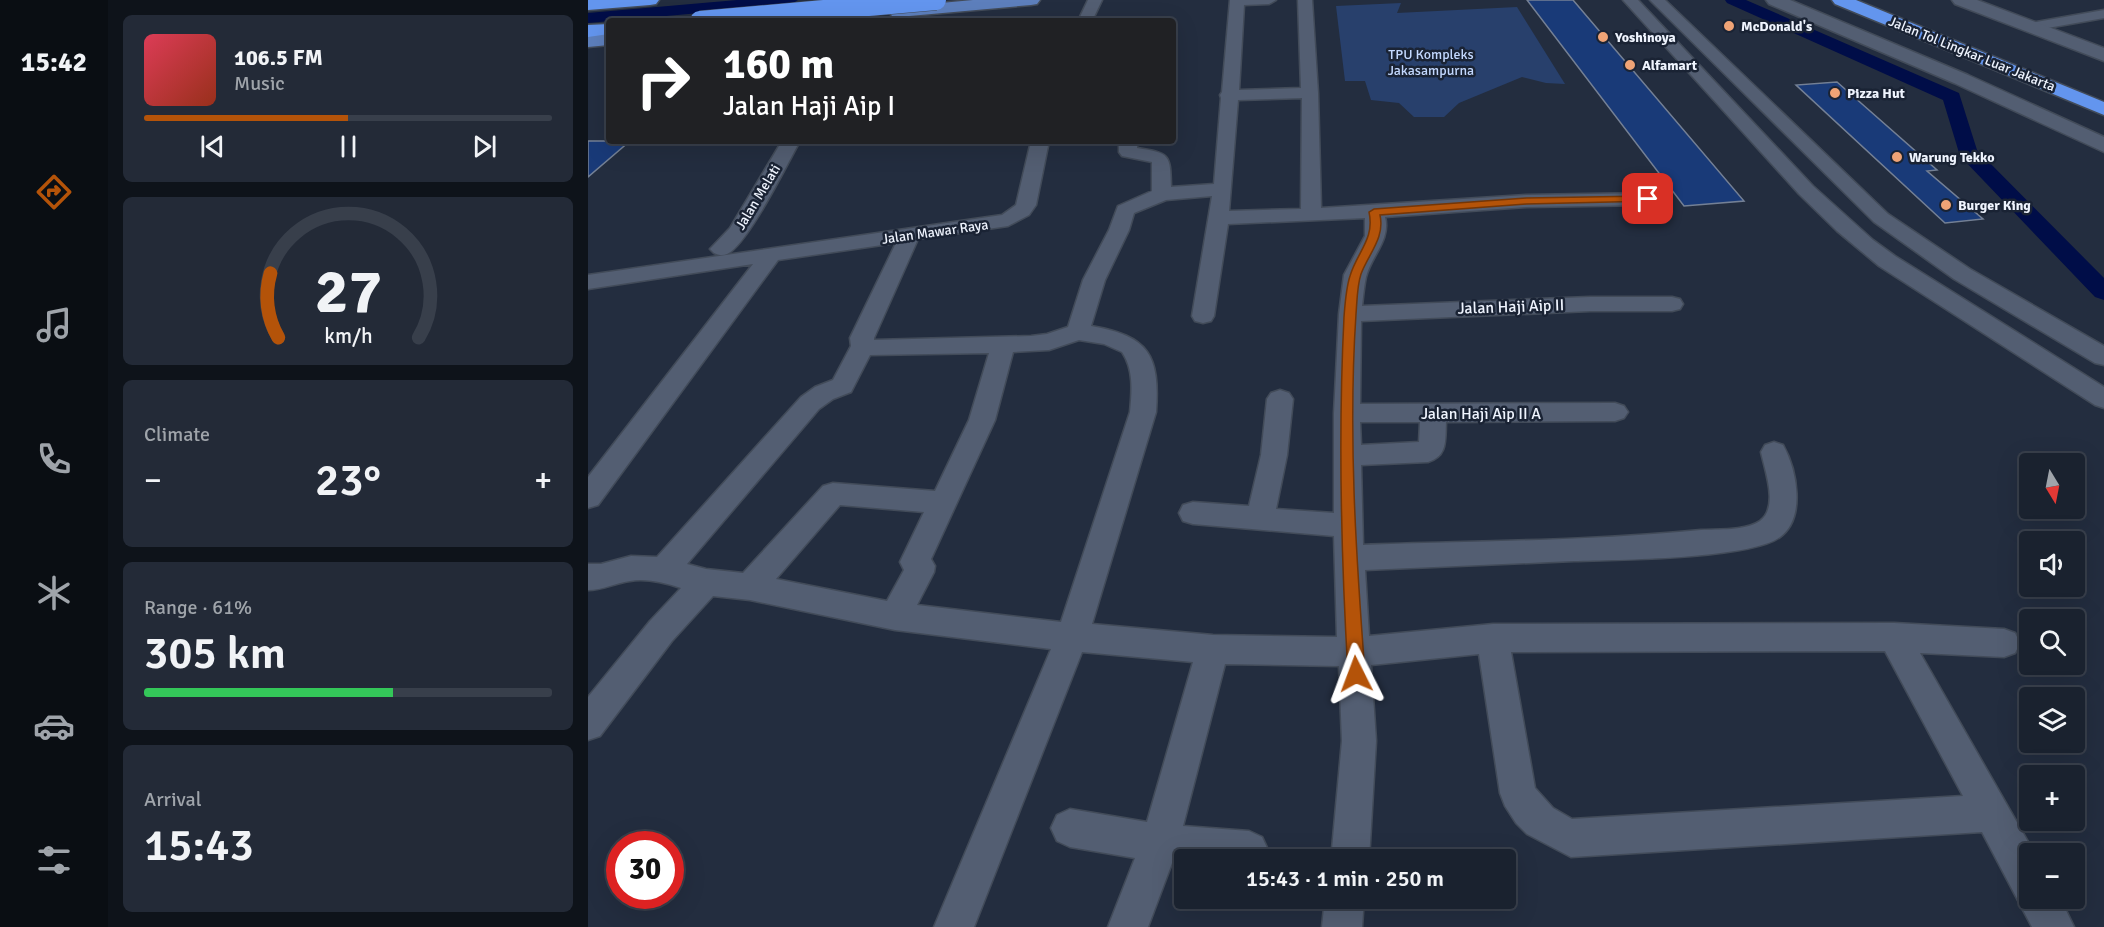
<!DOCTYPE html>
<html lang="en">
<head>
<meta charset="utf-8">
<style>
  :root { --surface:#1a222f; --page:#232a37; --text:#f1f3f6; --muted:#9fa4aa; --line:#383f4b; --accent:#b45309 }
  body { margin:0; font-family:Signika,sans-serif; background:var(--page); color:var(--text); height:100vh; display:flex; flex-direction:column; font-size:22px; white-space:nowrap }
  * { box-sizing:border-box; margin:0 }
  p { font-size:20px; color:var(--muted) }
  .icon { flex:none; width:33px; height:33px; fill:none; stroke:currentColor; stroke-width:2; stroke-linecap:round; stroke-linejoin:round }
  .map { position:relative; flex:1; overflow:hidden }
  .drawer { display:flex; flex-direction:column; gap:15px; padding:15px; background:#0e131a; width:480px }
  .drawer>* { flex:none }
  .hud { position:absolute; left:18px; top:18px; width:570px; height:126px; border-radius:6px; box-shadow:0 6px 24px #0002,0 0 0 2px var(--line); background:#202124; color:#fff; overflow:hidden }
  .needle { width:39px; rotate:170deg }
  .fabs { position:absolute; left:1431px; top:453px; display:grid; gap:12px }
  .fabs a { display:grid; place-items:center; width:66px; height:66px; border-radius:6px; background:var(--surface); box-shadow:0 6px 24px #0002,0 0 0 2px var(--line); font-size:30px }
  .speed { position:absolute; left:18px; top:831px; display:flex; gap:12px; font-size:30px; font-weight:700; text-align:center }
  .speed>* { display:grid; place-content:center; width:78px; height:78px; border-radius:50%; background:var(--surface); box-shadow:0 6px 24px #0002,0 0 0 2px var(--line); line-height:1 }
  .speed .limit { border:9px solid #d22; background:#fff; color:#111 }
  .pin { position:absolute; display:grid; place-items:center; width:51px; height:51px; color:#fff; margin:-26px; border-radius:12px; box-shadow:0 3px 9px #0006 }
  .me { position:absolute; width:66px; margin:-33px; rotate:357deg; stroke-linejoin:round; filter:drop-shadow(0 0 4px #0008) }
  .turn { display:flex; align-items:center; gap:21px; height:126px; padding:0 18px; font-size:27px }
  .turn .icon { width:78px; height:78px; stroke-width:2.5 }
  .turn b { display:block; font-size:42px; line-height:51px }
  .big { font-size:45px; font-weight:600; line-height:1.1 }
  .drawer .widget { flex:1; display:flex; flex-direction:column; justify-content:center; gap:9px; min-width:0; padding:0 21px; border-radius:9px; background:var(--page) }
  .drawer .dial { align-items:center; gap:0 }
  .dial svg { height:156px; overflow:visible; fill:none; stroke:var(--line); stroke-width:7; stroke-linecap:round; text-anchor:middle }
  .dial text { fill:var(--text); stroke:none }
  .song { display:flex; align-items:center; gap:18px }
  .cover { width:72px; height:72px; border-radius:9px; background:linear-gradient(135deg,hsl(350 70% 55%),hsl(10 70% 35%)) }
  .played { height:6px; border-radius:3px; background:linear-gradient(90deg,var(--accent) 50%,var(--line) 50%) }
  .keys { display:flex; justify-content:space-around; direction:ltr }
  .heat { display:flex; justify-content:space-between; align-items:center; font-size:33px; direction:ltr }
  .charge { height:9px; border-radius:4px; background:linear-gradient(90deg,#34c759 61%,var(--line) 0) }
  .trip { position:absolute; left:586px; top:849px; width:342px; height:60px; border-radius:6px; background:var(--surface); box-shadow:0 6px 24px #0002,0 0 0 2px var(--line); font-weight:600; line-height:60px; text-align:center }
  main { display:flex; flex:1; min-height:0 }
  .tabs { display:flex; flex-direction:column; width:108px; justify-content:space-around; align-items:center; background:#0a0e13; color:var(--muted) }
  .tabs .icon { width:42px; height:42px }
  .tabs .on { color:var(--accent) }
  .tabs b { font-size:27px; color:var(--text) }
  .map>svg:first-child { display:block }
  .green { fill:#28406c }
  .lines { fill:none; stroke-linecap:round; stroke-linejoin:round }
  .canal { fill:#000d48; fill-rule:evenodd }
  .building { fill:#193a78; stroke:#748095; stroke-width:1.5 }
  .minor-casing { stroke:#424b59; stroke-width:3 }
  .tertiary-casing { stroke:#424b59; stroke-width:3 }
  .primary-casing { stroke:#424b59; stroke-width:3 }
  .motorway-casing { stroke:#424b59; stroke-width:3 }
  .minor { fill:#535e72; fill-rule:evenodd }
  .tertiary { fill:#535e72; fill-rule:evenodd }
  .primary { fill:#5d7fbc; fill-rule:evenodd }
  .motorway { fill:#6395ee; fill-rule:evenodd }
  .motorway-bridge-casing { stroke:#424b59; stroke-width:21; stroke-linecap:butt }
  .motorway-bridge { stroke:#6395ee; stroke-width:20 }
  .route { fill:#b45309; stroke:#753606; stroke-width:1.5 }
  .poi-dot { fill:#efa376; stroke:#1a2334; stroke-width:2 }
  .labels { text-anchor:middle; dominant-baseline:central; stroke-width:5; stroke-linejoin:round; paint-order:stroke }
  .far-poi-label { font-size:14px; font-weight:bold; fill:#eff4fe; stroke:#1a2334; text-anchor:start }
  .far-park-label { font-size:14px; fill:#c3d8fe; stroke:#1a2334 }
  .far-street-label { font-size:14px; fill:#eff4fe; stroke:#1a2334 }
  .street-label { font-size:16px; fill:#eff4fe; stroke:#1a2334 }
</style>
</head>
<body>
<main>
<nav class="tabs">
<b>15:42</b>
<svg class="icon on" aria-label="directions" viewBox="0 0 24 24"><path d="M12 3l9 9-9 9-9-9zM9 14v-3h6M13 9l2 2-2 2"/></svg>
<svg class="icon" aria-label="music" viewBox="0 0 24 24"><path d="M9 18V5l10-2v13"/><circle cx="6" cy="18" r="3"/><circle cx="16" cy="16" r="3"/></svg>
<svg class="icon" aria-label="phone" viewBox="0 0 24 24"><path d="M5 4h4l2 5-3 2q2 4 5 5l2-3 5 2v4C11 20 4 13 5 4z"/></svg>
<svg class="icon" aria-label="climate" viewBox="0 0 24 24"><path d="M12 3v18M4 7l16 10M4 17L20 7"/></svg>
<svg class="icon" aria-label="car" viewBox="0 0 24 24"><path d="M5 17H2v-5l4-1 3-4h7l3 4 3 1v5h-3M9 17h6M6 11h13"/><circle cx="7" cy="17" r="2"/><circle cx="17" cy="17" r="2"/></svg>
<svg class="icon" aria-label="filters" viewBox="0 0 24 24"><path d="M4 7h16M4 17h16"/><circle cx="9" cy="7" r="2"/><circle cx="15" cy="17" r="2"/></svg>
</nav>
<section class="drawer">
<div class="widget">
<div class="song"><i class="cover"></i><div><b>106.5 FM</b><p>Music</p></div></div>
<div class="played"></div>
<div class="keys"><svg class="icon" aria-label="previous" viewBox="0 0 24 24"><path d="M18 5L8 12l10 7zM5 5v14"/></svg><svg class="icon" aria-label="pause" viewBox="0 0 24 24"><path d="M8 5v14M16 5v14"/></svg><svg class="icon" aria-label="next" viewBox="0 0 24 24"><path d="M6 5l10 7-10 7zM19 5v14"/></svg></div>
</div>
<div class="widget dial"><svg viewBox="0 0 100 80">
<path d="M14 69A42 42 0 1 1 86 69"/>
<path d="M14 69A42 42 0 0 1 10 36" stroke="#b45309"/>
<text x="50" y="56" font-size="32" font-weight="700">27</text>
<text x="50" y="72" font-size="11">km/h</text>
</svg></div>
<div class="widget"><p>Climate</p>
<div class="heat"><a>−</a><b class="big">23°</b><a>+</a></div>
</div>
<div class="widget"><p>Range · 61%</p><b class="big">305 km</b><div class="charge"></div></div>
<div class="widget"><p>Arrival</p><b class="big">15:43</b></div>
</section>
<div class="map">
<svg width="1516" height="927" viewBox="0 0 1516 927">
  <rect width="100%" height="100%" fill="#232d3f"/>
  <polygon class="green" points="813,3 809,13 929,7 977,84 958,83 934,77 871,103 856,117 826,117 811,103 783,100 777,81 757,81 748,6"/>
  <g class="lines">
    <g class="canal">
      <polygon points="149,0 210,0 202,5 0,23 0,13"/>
      <polygon points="1137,0 1158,0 1371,93 1389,150 1516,278 1516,300 1507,297 1372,156 1355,100 1139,3"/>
    </g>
  </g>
  <g class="building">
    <polygon points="939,0 985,0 1156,201 1096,206"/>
    <polygon points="1249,82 1349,170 1339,171 1395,219 1357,223 1208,85"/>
    <polygon points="0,141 42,141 0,177"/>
  </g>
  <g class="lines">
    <defs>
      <g id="minor">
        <polygon points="500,0 514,0 504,21 490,21"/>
        <path d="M642,0H688L681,4L656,5L651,90L713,88L710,0H724L730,93L733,208L938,195L1060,193L1067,195L1070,199L1067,203L1060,205L938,207L797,217C803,240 783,256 778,277C776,286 775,297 774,306L1002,297H1084L1092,299L1095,304L1092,309L1084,311H1002L773,321L772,404L1027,403L1036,406L1040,412L1036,418L1027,421L858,422C857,440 860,456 840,462L773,465L775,545C888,541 1001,541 1113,530C1130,529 1157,531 1172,521C1191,507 1177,471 1173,452L1177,445L1186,442L1195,445C1209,470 1218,518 1192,537C1163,559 1027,560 986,561C916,564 846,567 777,570L781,636L905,624L1306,623L1416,629L1427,633L1432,643L1427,653L1416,657L1332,653L1447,854H1442V898H1472L1486,927H1444L1394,832L983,857L939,834L928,823L917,806L912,793L891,654L783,665L788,741L781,860H743L754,741L751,666L637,664L595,826L661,831L674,837L680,850L676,860H597V864L584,863L560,927H520L547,858L482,847L469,841L463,828L469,815L482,809L559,822L605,662L494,652L386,927H346L463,649L307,630L162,600L125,596L84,641L12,736L0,740V697L62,621L93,588C78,583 58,578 42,581C27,583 15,590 0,590V564H13L43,556L69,557L213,397L227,387L245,380L263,346L262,338L308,243L190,260L10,505L0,508V477L165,264L0,289V275L414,215L428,205L443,141H461L448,205L441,215L420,226L330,239L286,338V340L443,336L459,334L480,327L495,280L521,230L530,206L564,191V162L534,156L531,152V141H549V148C583,153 582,155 583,187L626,184L633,98L632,95L634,92ZM714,98L713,209L641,211L650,100ZM624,196L604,316L607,321L615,323L623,321L626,316L640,224L777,218V236L756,275L751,314L746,413V513L688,509L699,455L705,399L701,393L692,390L683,393L679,399L673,455L661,506L605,502L595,505L591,513L595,521L605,524L746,536L749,637L625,635L504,624L568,412C572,355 561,336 503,326L517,280L541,230L546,213L578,200ZM491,340L516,344L534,352C546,370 544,391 542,412L473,622L329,605L346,572L347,566L343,559L407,420L425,352L461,350ZM401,353L381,420L347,491L245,483L235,486L155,573L118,569L99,564L231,409L245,399L263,392L282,355ZM772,422H832L831,442L773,445ZM252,505L336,512L312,562L316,570L299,601L188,579ZM1297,651L1375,796L984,819L965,808L947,788L923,652Z"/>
        <polygon points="1035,0 1050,0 1225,186 1285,240 1307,256 1516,387 1516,408 1507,405 1291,266 1249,231 1211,194"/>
        <polygon points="1062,0 1077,0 1300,214 1382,269 1516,346 1516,365 1507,363 1366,279 1286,222"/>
        <polygon points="1516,10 1516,18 1442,31 1435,27 1442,23"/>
        <path d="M194,141H212C199,164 160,244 139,254C135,256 130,255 126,253L122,249L142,228Z"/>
        <polygon points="737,898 776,898 774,927 734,927"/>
      </g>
      <g id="tertiary">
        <polygon points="1178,0 1202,0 1380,75 1516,137 1516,152 1366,83 1181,4"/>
        <polygon points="1364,0 1389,0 1516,48 1516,61 1367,4"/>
      </g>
      <g id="primary">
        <polygon points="385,0 452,0 449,4 443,5 310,17 304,16 301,12 304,8 310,7"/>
        <polygon points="21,33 21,45 0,47 0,35"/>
      </g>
      <g id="motorway">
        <polygon points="0,0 71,0 68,4 62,5 0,10"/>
        <polygon points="1244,0 1268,0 1516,102 1516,115 1247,4"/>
        <polygon points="21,24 21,34 0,37 0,25"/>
      </g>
    </defs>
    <use href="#minor" class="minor-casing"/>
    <use href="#tertiary" class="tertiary-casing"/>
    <use href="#primary" class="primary-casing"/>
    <use href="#motorway" class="motorway-casing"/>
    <use href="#minor" class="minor"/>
    <use href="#tertiary" class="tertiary"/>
    <use href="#primary" class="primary"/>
    <use href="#motorway" class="motorway"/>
    <defs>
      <polyline id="motorway-bridge" points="112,21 348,0"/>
    </defs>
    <use href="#motorway-bridge" class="motorway-bridge-casing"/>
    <use href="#motorway-bridge" class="motorway-bridge"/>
  </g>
  <path class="route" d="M1060,196L1065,199L1064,201L938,204L792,215C797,238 781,253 773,274C769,286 769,302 768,314C760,434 768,555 777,674L774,680L768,682L763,680L760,674C753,555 750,436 756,317C757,304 758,288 762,276C769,252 787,239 781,212L786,209L938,198Z"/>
  <g class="poi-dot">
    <circle cx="1141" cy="26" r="6"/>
    <circle cx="1015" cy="37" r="6"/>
    <circle cx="1042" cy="65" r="6"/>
    <circle cx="1247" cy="93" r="6"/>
    <circle cx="1309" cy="157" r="6"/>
    <circle cx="1358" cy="205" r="6"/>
  </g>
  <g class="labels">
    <g class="far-poi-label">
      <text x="1153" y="26">McDonald's</text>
      <text x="1027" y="37">Yoshinoya</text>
      <text x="1054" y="65">Alfamart</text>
      <text x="1259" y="93">Pizza Hut</text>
      <text x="1321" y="157">Warung Tekko</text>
      <text x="1370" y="205">Burger King</text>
    </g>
    <g class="far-park-label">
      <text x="843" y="54">TPU Kompleks<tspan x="843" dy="16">Jakasampurna</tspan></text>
    </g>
    <g class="far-street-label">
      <text transform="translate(1384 54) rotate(22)">Jalan Tol Lingkar Luar Jakarta</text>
      <text transform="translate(170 197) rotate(-59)">Jalan Melati</text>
      <text transform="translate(347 232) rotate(-8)">Jalan Mawar Raya</text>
    </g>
    <g class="street-label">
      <text transform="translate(923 307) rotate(-2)">Jalan Haji Aip II</text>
      <text x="893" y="414">Jalan Haji Aip II A</text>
    </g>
  </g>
</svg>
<div class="fabs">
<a><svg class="needle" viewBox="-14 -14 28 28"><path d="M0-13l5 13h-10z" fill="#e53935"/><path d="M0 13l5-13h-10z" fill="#9fa4aa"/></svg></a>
<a><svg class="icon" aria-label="sound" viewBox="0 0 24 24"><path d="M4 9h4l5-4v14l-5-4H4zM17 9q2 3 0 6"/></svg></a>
<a><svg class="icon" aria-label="search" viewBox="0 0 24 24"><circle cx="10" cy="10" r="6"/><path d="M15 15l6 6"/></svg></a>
<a><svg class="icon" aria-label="layers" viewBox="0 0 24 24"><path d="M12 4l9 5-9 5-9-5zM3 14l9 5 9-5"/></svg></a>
<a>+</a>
<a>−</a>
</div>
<div class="speed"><div class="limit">30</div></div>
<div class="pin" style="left:1060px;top:199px;background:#d93025"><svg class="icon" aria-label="arrive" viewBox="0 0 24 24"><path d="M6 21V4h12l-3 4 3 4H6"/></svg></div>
<svg class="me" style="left:768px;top:674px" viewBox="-20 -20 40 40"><path d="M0-17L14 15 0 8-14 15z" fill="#b45309" stroke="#fff" stroke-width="4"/></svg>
<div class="trip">15:43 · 1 min · 250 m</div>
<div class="hud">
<div class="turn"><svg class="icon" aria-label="right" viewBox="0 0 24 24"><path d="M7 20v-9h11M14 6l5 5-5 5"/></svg><div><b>160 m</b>Jalan Haji Aip I</div></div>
</div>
</div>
</main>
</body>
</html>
